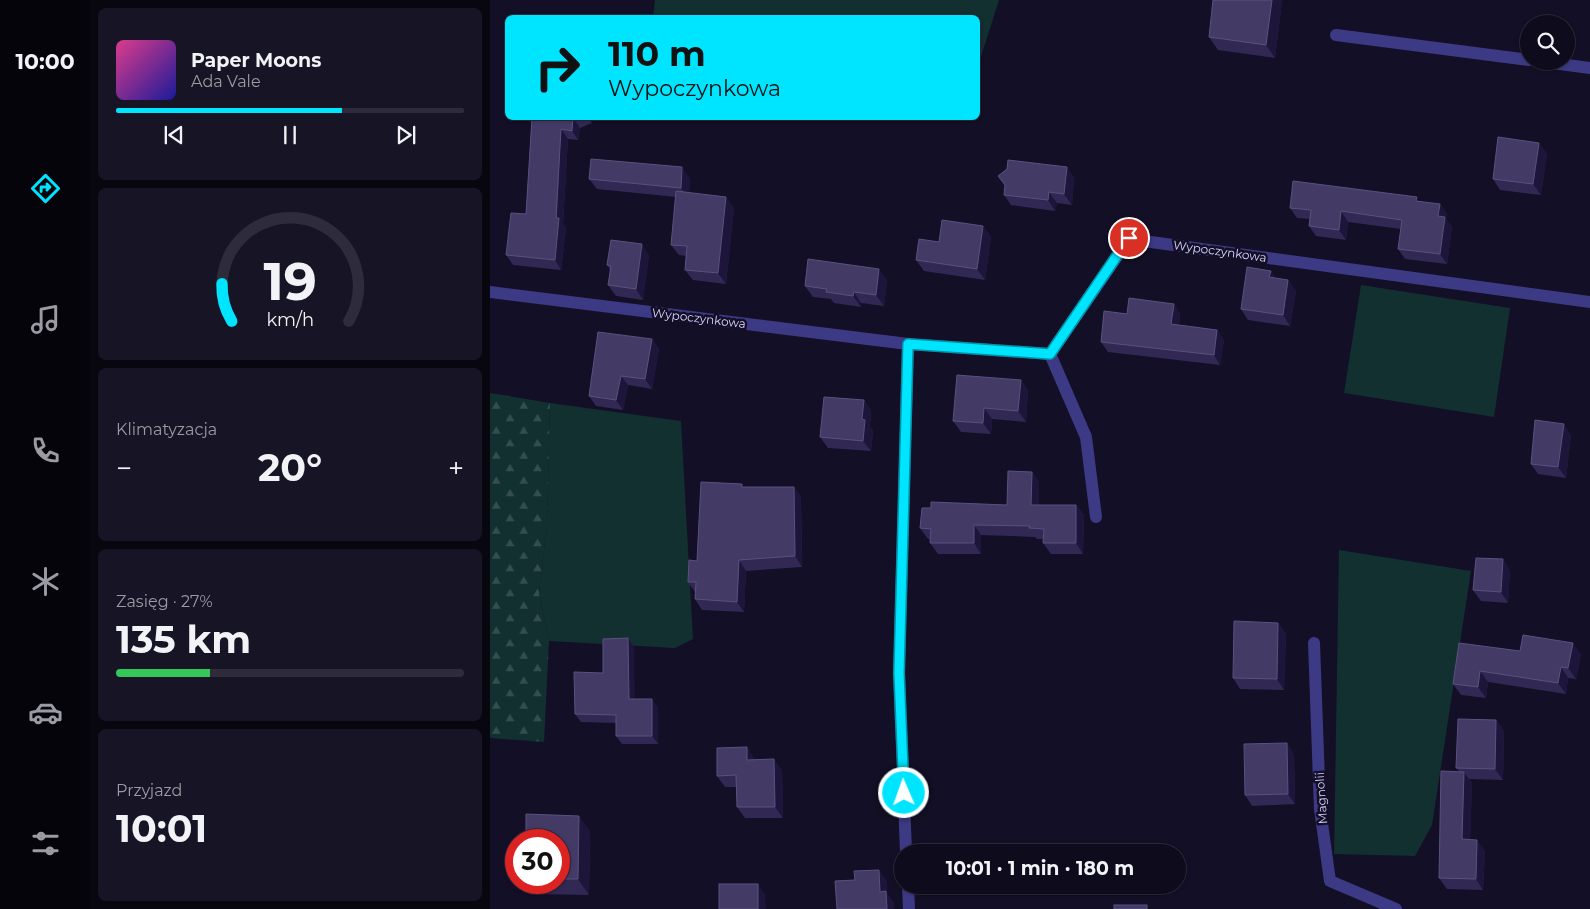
<!DOCTYPE html>
<html lang="pl">
<head>
<meta charset="utf-8">
<style>
  :root { --surface:#0e0b1c; --page:#171425; --text:#f1f3f6; --muted:#9b9ba3; --line:#2e2b3b; --accent:#00e5ff }
  body { margin:0; font-family:Montserrat,sans-serif; background:var(--page); color:var(--text); height:100vh; display:flex; flex-direction:column; font-size:19px; white-space:nowrap }
  * { box-sizing:border-box; margin:0 }
  p { font-size:16px; color:var(--muted) }
  .icon { flex:none; width:28px; height:28px; fill:none; stroke:currentColor; stroke-width:2; stroke-linecap:round; stroke-linejoin:round }
  .map { position:relative; flex:1; overflow:hidden }
  .side { display:flex; flex-direction:column; gap:8px; padding:8px; background:#08060f; width:400px }
  .side>* { flex:none }
  .hud { position:absolute; left:15px; top:15px; width:475px; height:105px; border-radius:8px; box-shadow:0 1px 4px #0004,0 0 0 1px var(--line); background:#00e5ff; color:#111; overflow:hidden }
  .buttons { position:absolute; left:1030px; top:15px; display:grid; gap:10px }
  .buttons a { display:grid; place-items:center; width:55px; height:55px; border-radius:50%; background:var(--surface); box-shadow:0 1px 4px #0004,0 0 0 1px var(--line); font-size:25px }
  .speed { position:absolute; left:15px; top:829px; display:flex; gap:10px; font-size:25px; font-weight:700; text-align:center }
  .speed>* { display:grid; place-content:center; width:65px; height:65px; border-radius:50%; background:var(--surface); box-shadow:0 1px 4px #0004,0 0 0 1px var(--line); line-height:1 }
  .speed .limit { border:8px solid #d22; background:#fff; color:#111 }
  .pin { position:absolute; display:grid; place-items:center; width:42px; height:42px; color:#fff; margin:-21px; border:2px solid #fff; border-radius:50%; box-shadow:0 1px 5px #0007 }
  .me { position:absolute; width:55px; margin:-28px; rotate:358deg; stroke-linejoin:round; filter:drop-shadow(0 0 4px #0008) }
  .turn { display:flex; align-items:center; gap:18px; height:105px; padding:0 20px; font-size:22px }
  .turn .icon { width:65px; height:65px; stroke-width:2.5 }
  .turn b { display:block; font-size:35px; line-height:42px }
  .big { font-size:38px; font-weight:700; line-height:1.1 }
  .side .widget { flex:1; display:flex; flex-direction:column; justify-content:center; gap:8px; min-width:0; padding:0 18px; border-radius:8px; background:var(--page) }
  .side .dial { align-items:center; gap:0 }
  .dial svg { height:130px; overflow:visible; fill:none; stroke:var(--line); stroke-width:7; stroke-linecap:round; text-anchor:middle }
  .dial text { fill:var(--text); stroke:none }
  .song { display:flex; align-items:center; gap:15px }
  .cover { width:60px; height:60px; border-radius:8px; background:linear-gradient(135deg,hsl(330 70% 55%),hsl(240 70% 35%)) }
  .played { height:5px; border-radius:2px; background:linear-gradient(90deg,var(--accent) 65%,var(--line) 65%) }
  .keys { display:flex; justify-content:space-around; direction:ltr }
  .heat { display:flex; justify-content:space-between; align-items:center; font-size:28px; direction:ltr }
  .charge { height:8px; border-radius:4px; background:linear-gradient(90deg,#34c759 27%,var(--line) 0) }
  .trip { position:absolute; left:404px; top:844px; width:292px; height:50px; border-radius:25px; background:var(--surface); box-shadow:0 1px 4px #0004,0 0 0 1px var(--line); font-weight:700; line-height:50px; text-align:center }
  main { display:flex; flex:1; min-height:0 }
  .tabs { display:flex; flex-direction:column; width:90px; justify-content:space-around; align-items:center; background:#06040b; color:var(--muted) }
  .tabs .icon { width:35px; height:35px }
  .tabs .current { color:var(--accent) }
  .tabs b { font-size:22px; color:var(--text) }
  .map>svg:first-child { display:block }
  .green { fill:#12302f }
  .forest { fill:url(#forest-firs) }
  .lines { fill:none; stroke-linecap:round; stroke-linejoin:round }
  .minor { stroke:#3d3a85; stroke-width:12 }
  .wall { fill:#312854 }
  .shaded-wall { fill:#1d163a }
  .building { fill:#433a66; stroke:#5a527e }
  .route-casing { stroke:#0095a6; stroke-width:12 }
  .route { stroke:#00e5ff; stroke-width:9 }
  .labels { text-anchor:middle; dominant-baseline:central; stroke-width:5; stroke-linejoin:round; paint-order:stroke }
  .street-label { font-size:12px; fill:#d9d4ff; stroke:#130f26 }
</style>
</head>
<body>
<main>
<nav class="tabs">
<b>10:00</b>
<svg class="icon current" aria-label="directions" viewBox="0 0 24 24"><path d="M12 3l9 9-9 9-9-9zM9 14v-3h6M13 9l2 2-2 2"/></svg>
<svg class="icon" aria-label="music" viewBox="0 0 24 24"><path d="M9 18V5l10-2v13"/><circle cx="6" cy="18" r="3"/><circle cx="16" cy="16" r="3"/></svg>
<svg class="icon" aria-label="phone" viewBox="0 0 24 24"><path d="M5 4h4l2 5-3 2q2 4 5 5l2-3 5 2v4C11 20 4 13 5 4z"/></svg>
<svg class="icon" aria-label="climate" viewBox="0 0 24 24"><path d="M12 3v18M4 7l16 10M4 17L20 7"/></svg>
<svg class="icon" aria-label="car" viewBox="0 0 24 24"><path d="M5 17H2v-5l4-1 3-4h7l3 4 3 1v5h-3M9 17h6M6 11h13"/><circle cx="7" cy="17" r="2"/><circle cx="17" cy="17" r="2"/></svg>
<svg class="icon" aria-label="filters" viewBox="0 0 24 24"><path d="M4 7h16M4 17h16"/><circle cx="9" cy="7" r="2"/><circle cx="15" cy="17" r="2"/></svg>
</nav>
<section class="side">
<div class="widget">
<div class="song"><i class="cover"></i><div><b>Paper Moons</b><p>Ada Vale</p></div></div>
<div class="played"></div>
<div class="keys"><svg class="icon" aria-label="previous" viewBox="0 0 24 24"><path d="M18 5L8 12l10 7zM5 5v14"/></svg><svg class="icon" aria-label="pause" viewBox="0 0 24 24"><path d="M8 5v14M16 5v14"/></svg><svg class="icon" aria-label="next" viewBox="0 0 24 24"><path d="M6 5l10 7-10 7zM19 5v14"/></svg></div>
</div>
<div class="widget dial"><svg viewBox="0 0 100 80">
<path d="M14 69A42 42 0 1 1 86 69"/>
<path d="M14 69A42 42 0 0 1 8 46" stroke="#00e5ff"/>
<text x="50" y="56" font-size="32" font-weight="700">19</text>
<text x="50" y="72" font-size="11">km/h</text>
</svg></div>
<div class="widget"><p>Klimatyzacja</p>
<div class="heat"><a>−</a><b class="big">20°</b><a>+</a></div>
</div>
<div class="widget"><p>Zasięg · 27%</p><b class="big">135 km</b><div class="charge"></div></div>
<div class="widget"><p>Przyjazd</p><b class="big">10:01</b></div>
</section>
<div class="map">
<svg width="1100" height="909" viewBox="0 0 1100 909">
  <defs>
    <pattern id="forest-firs" width="22" height="20" patternUnits="userSpaceOnUse" patternTransform="scale(1.25)"><rect width="22" height="20" fill="#12302f"/><path d="M5 1l3.5 6h-7zM16 11l3.5 6h-7z" fill="#344d4e"/></pattern>
  </defs>
  <rect width="100%" height="100%" fill="#130f26"/>
  <g class="green">
    <polygon points="165,0 509,0 488,66 488,18 163,17"/>
    <polygon points="871,285 1020,308 1004,417 854,393"/>
    <polygon points="60,403 191,421 203,639 185,648 59,641 49,593 57,524"/>
    <polygon points="849,550 981,571 942,825 925,856 844,854"/>
  </g>
  <polygon class="forest" points="0,393 60,403 57,524 49,593 59,641 54,742 0,738"/>
  <g class="lines">
    <g class="minor">
      <polyline points="846,35 1039,60"/>
      <polyline points="1048,61 1100,68"/>
      <polyline points="0,292 418,344"/>
      <polyline points="560,354 596,437 606,517"/>
      <polyline points="824,643 830,809 840,881 906,909"/>
      <polyline points="416,852 409,673 418,344 560,354 639,239 1100,302"/>
      <polyline points="418,885 419,909"/>
    </g>
  </g>
  <g class="wall">
    <polygon points="792,0 785,58 728,50 719,37"/>
    <polygon points="42,118 98,118 102,123 90,128 88,140 78,139 73,224 76,228 71,270 23,265 16,255 36,214"/>
    <polygon points="1057,153 1051,195 1010,190 1003,179"/>
    <polygon points="577,167 584,178 582,205 567,203 565,211 521,205 514,195"/>
    <polygon points="200,178 199,193 244,208 236,284 203,280 195,270 196,256 189,255 181,245 186,197 107,189 99,179"/>
    <polygon points="930,202 950,204 957,214 956,219 962,227 957,264 915,259 908,249 911,229 858,222 856,240 826,236 819,226 820,219 807,218 800,208"/>
    <polygon points="493,226 501,237 495,280 434,271 426,260 449,242"/>
    <polygon points="159,255 153,300 126,296 118,285 120,270 117,265"/>
    <polygon points="786,278 798,280 806,291 800,326 758,320 751,309"/>
    <polygon points="397,280 394,306 371,303 371,307 344,303 341,299 323,297 315,286"/>
    <polygon points="684,304 690,314 689,325 727,330 734,340 730,365 618,352 611,342 637,314"/>
    <polygon points="162,339 169,349 162,389 138,385 133,410 106,406 99,396"/>
    <polygon points="531,380 538,391 536,422 502,419 501,434 471,432 463,421"/>
    <polygon points="374,400 381,411 380,427 383,431 381,451 338,448 330,437"/>
    <polygon points="1081,435 1076,478 1048,474 1041,464"/>
    <polygon points="542,472 549,482 549,505 586,505 594,515 593,554 561,554 553,543 553,539 547,539 545,537 491,535 491,554 448,554 440,543 440,539 438,539 430,528 517,505"/>
    <polygon points="254,487 304,487 311,497 312,567 256,571 254,612 212,610 205,599 205,592 198,582 207,561"/>
    <polygon points="1020,570 1018,603 991,601 983,590"/>
    <polygon points="788,623 796,634 794,690 750,689 743,678"/>
    <polygon points="144,647 144,699 168,707 168,744 132,744 126,736 126,723 91,722 85,714 113,673"/>
    <polygon points="1030,651 1091,654 1086,679 1078,678 1076,694 998,682 996,698 971,695 963,684"/>
    <polygon points="1006,720 1014,731 1013,780 979,779 982,783 980,839 995,851 993,890 957,889 949,878 969,771 966,768"/>
    <polygon points="804,754 805,804 762,806 755,795"/>
    <polygon points="264,758 264,760 292,770 293,818 255,818 247,807 247,787 235,787 227,776"/>
    <polygon points="100,831 99,895 46,894 38,882 69,882 69,840"/>
  </g>
  <g class="shaded-wall">
    <polygon points="782,0 792,0 785,58 776,45"/>
    <polygon points="83,118 90,128 88,140 82,131"/>
    <polygon points="71,129 78,139 73,224 76,228 71,270 65,260"/>
    <polygon points="1049,143 1057,153 1051,195 1043,184"/>
    <polygon points="192,167 200,178 199,198 191,188"/>
    <polygon points="577,167 584,178 582,205 574,194"/>
    <polygon points="559,192 567,203 565,211 558,200"/>
    <polygon points="236,197 244,208 236,284 228,273"/>
    <polygon points="950,204 957,214 956,219 962,227 957,264 950,254 948,216"/>
    <polygon points="851,211 858,222 856,240 849,230"/>
    <polygon points="493,226 501,237 495,280 487,269"/>
    <polygon points="152,244 159,255 153,300 146,289"/>
    <polygon points="389,269 397,280 394,306 386,295"/>
    <polygon points="781,271 788,281 779,277"/>
    <polygon points="798,280 806,291 800,326 793,315"/>
    <polygon points="364,292 371,303 371,307 363,296"/>
    <polygon points="684,304 690,314 688,334 681,324"/>
    <polygon points="727,330 734,340 730,365 724,355"/>
    <polygon points="162,339 169,349 162,389 155,379"/>
    <polygon points="131,376 138,385 133,410 126,400"/>
    <polygon points="531,380 538,391 536,422 528,411"/>
    <polygon points="374,400 381,411 380,427 383,431 381,451 373,441 372,419"/>
    <polygon points="494,408 502,419 501,434 493,423"/>
    <polygon points="1074,424 1081,435 1076,478 1068,467"/>
    <polygon points="542,472 549,482 549,515 541,505"/>
    <polygon points="304,487 311,497 312,567 305,556"/>
    <polygon points="586,505 594,515 593,554 586,543"/>
    <polygon points="484,525 491,535 491,554 484,543"/>
    <polygon points="1013,559 1020,570 1018,603 1011,592"/>
    <polygon points="249,560 256,571 254,612 247,602"/>
    <polygon points="788,623 796,634 794,690 787,679"/>
    <polygon points="138,638 144,647 145,707 139,699"/>
    <polygon points="1083,643 1091,654 1086,679 1078,668"/>
    <polygon points="1071,667 1078,678 1076,694 1068,683"/>
    <polygon points="990,671 998,682 996,698 988,687"/>
    <polygon points="162,699 168,707 168,744 162,736"/>
    <polygon points="1006,720 1014,731 1013,780 1005,769"/>
    <polygon points="797,743 804,754 805,804 798,794"/>
    <polygon points="257,747 264,758 265,770 257,760"/>
    <polygon points="284,759 292,770 293,818 285,807"/>
    <polygon points="974,772 982,783 980,850 972,839"/>
    <polygon points="89,816 100,831 99,895 88,879"/>
    <polygon points="987,840 995,851 993,890 986,879"/>
    <polygon points="389,870 397,881 397,893 404,902 404,909 397,909 390,892"/>
    <polygon points="268,884 275,895 276,909 268,909"/>
  </g>
  <g class="building">
    <polygon points="723,0 782,0 776,45 719,37"/>
    <polygon points="42,118 86,118 83,118 82,131 71,129 66,218 69,218 65,260 16,255 21,213 36,214"/>
    <polygon points="1008,137 1049,143 1043,184 1003,179"/>
    <polygon points="101,159 192,167 191,188 99,179"/>
    <polygon points="518,160 577,167 574,194 559,192 558,200 514,195 515,185 508,176 517,169"/>
    <polygon points="803,181 927,197 926,201 950,204 948,216 955,217 950,254 908,249 912,220 851,211 849,230 819,226 821,210 800,208"/>
    <polygon points="186,191 236,197 228,273 195,270 197,246 181,245"/>
    <polygon points="452,220 493,226 487,269 426,260 429,239 449,242"/>
    <polygon points="121,240 152,244 146,289 118,285 121,266 117,265"/>
    <polygon points="318,259 389,269 386,295 364,292 363,296 336,292 337,289 315,286"/>
    <polygon points="757,267 781,271 779,277 798,280 793,315 751,309"/>
    <polygon points="639,298 684,304 681,324 727,330 724,355 611,342 614,311 637,314"/>
    <polygon points="108,332 162,339 155,379 131,376 126,400 99,396"/>
    <polygon points="467,375 531,380 528,411 494,408 493,423 463,421"/>
    <polygon points="334,397 374,400 372,419 375,420 373,441 330,437"/>
    <polygon points="1045,420 1074,424 1068,467 1041,464"/>
    <polygon points="518,471 542,472 541,505 586,505 586,543 553,543 554,529 539,528 540,526 484,525 484,543 440,543 441,529 430,528 432,508 441,508 441,502 517,505"/>
    <polygon points="211,482 252,484 252,487 304,487 305,556 249,560 247,602 205,599 206,582 198,582 199,560 207,561"/>
    <polygon points="986,558 1013,559 1011,592 983,590"/>
    <polygon points="744,621 788,623 787,679 743,678"/>
    <polygon points="1033,635 1083,643 1078,668 1071,667 1068,683 990,671 988,687 963,684 969,643 1030,651"/>
    <polygon points="138,638 139,699 162,699 162,736 126,736 126,715 85,714 84,672 113,673 113,639"/>
    <polygon points="968,719 1006,720 1005,769 966,768"/>
    <polygon points="797,743 798,794 755,795 754,744"/>
    <polygon points="257,747 257,760 284,759 285,807 247,807 246,775 227,776 227,748"/>
    <polygon points="951,771 974,772 972,839 987,840 986,879 949,878"/>
    <polygon points="36,814 89,816 88,879 69,879 69,840 36,840"/>
    <polygon points="389,870 390,892 396,891 397,909 347,909 345,881 365,880 364,871"/>
    <rect x="229" y="884" width="39" height="25"/>
    <rect x="624" y="905" width="33" height="4"/>
  </g>
  <g class="lines">
    <defs>
      <polyline id="route" points="414,793 409,673 418,344 560,354 639,238"/>
    </defs>
    <use href="#route" class="route-casing"/>
    <use href="#route" class="route"/>
  </g>
  <g class="labels">
    <g class="street-label">
      <text transform="translate(730 251) rotate(8)">Wypoczynkowa</text>
      <text transform="translate(209 318) rotate(7)">Wypoczynkowa</text>
      <text transform="translate(831 798) rotate(-94)">Magnolii</text>
    </g>
  </g>
</svg>
<div class="buttons">
<a><svg class="icon" aria-label="search" viewBox="0 0 24 24"><circle cx="10" cy="10" r="6"/><path d="M15 15l6 6"/></svg></a>
</div>
<div class="speed"><div class="limit">30</div></div>
<div class="pin" style="left:639px;top:238px;background:#d93025"><svg class="icon" aria-label="arrive" viewBox="0 0 24 24"><path d="M6 21V4h12l-3 4 3 4H6"/></svg></div>
<svg class="me" style="left:414px;top:793px" viewBox="-20 -20 40 40"><circle r="17" fill="#00e5ff" stroke="#fff" stroke-width="3"/><path d="M0-11L8 9 0 5-8 9z" fill="#fff"/></svg>
<div class="trip">10:01 · 1 min · 180 m</div>
<div class="hud">
<div class="turn"><svg class="icon" aria-label="right" viewBox="0 0 24 24"><path d="M7 20v-9h11M14 6l5 5-5 5"/></svg><div><b>110 m</b>Wypoczynkowa</div></div>
</div>
</div>
</main>
</body>
</html>
